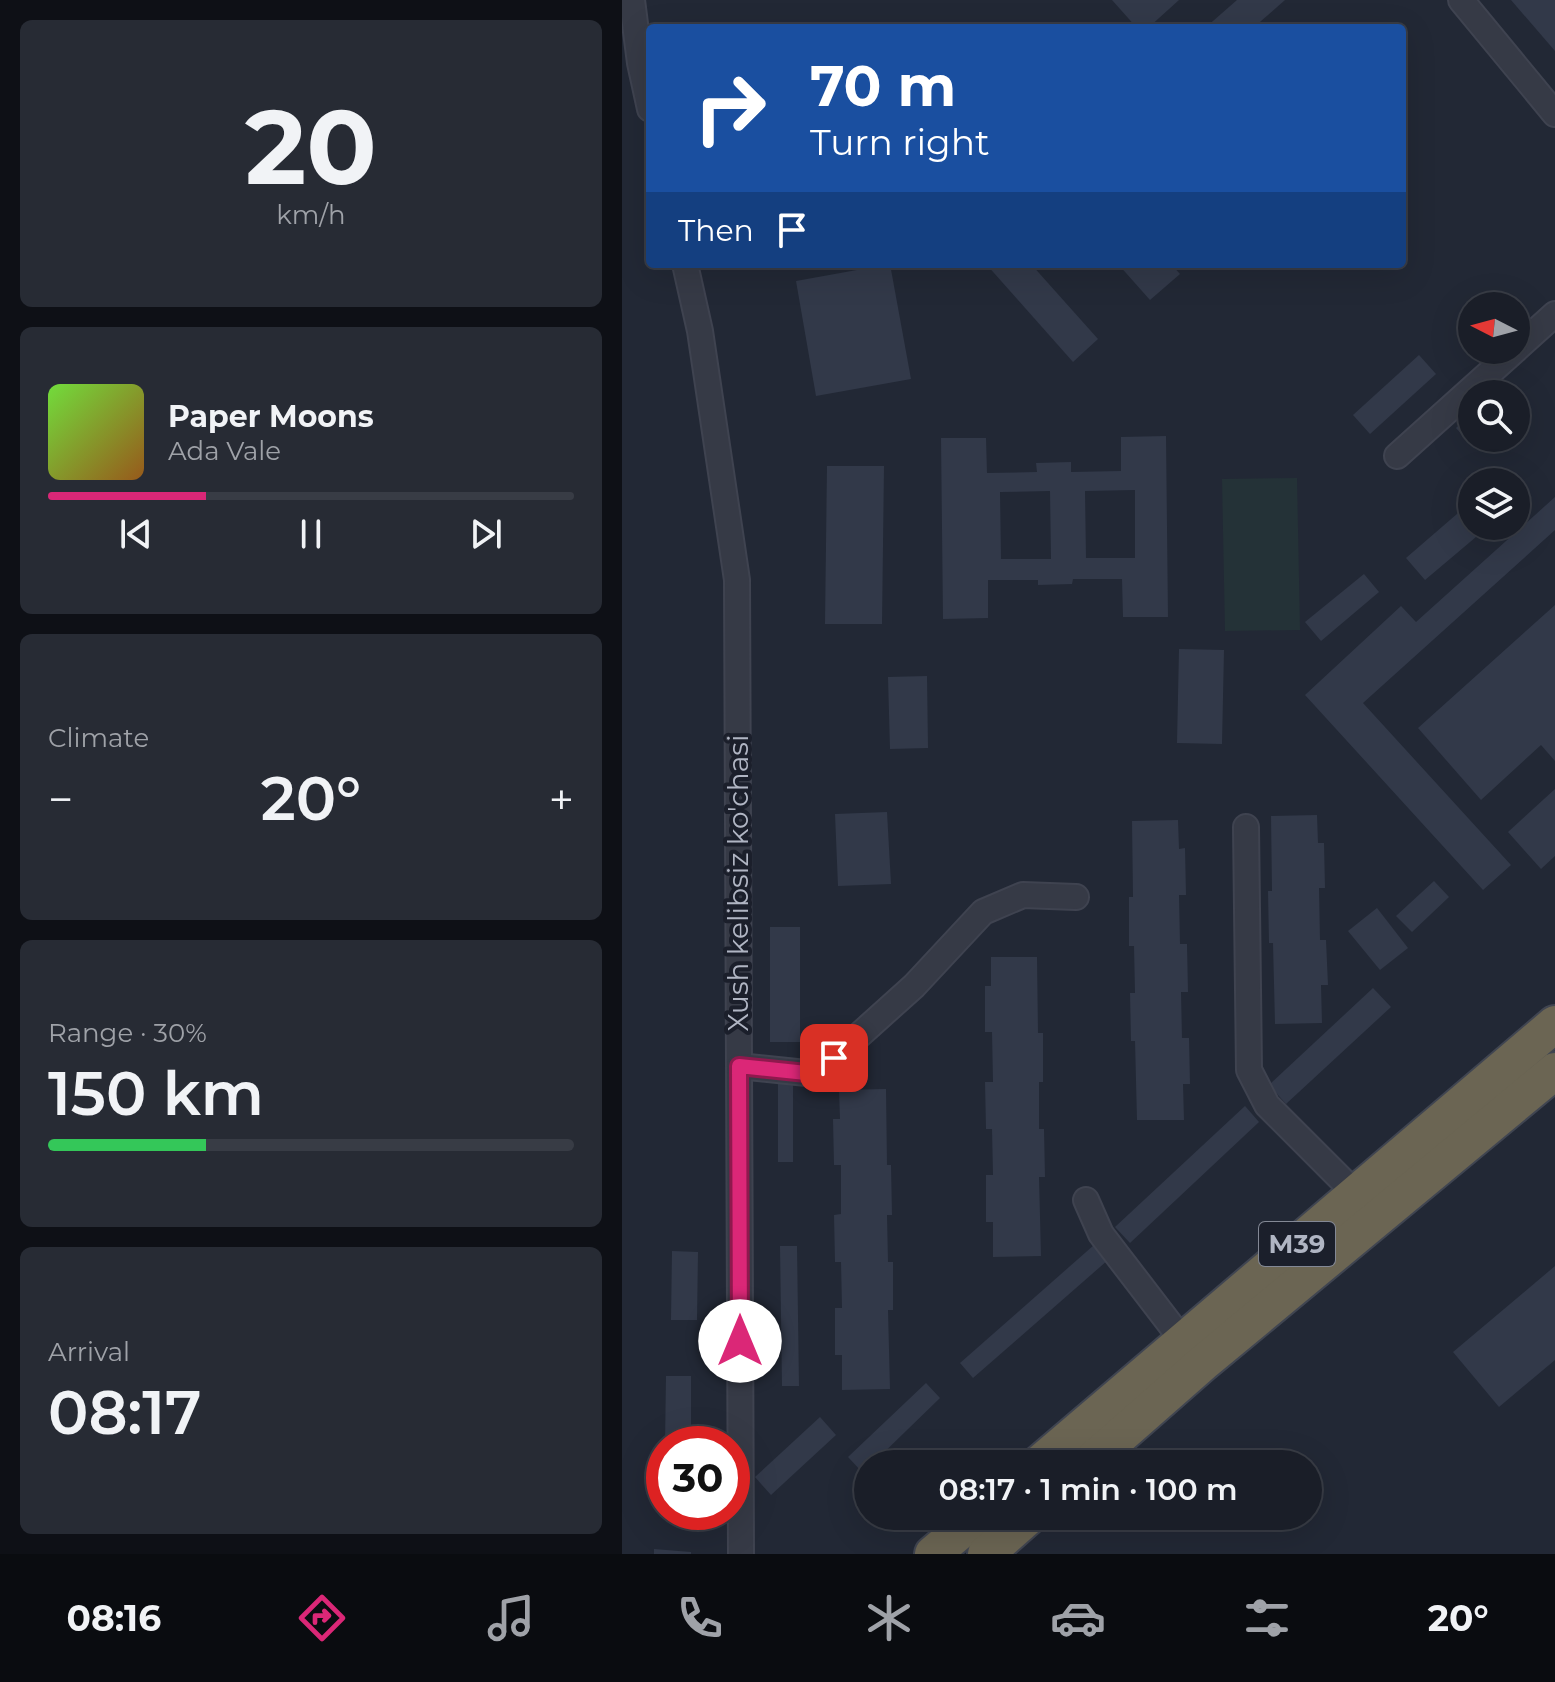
<!DOCTYPE html>
<html lang="en">
<head>
<meta charset="utf-8">
<style>
  :root { --surface:#1a1e28; --page:#272b34; --text:#f1f3f6; --muted:#9fa2a8; --line:#383c45; --accent:#db2777 }
  body { margin:0; font-family:Montserrat,sans-serif; background:var(--page); color:var(--text); height:100vh; display:flex; flex-direction:column; font-size:30px; white-space:nowrap }
  * { box-sizing:border-box; margin:0 }
  p { font-size:26px; color:var(--muted) }
  .icon { flex:none; width:44px; height:44px; fill:none; stroke:currentColor; stroke-width:2; stroke-linecap:round; stroke-linejoin:round }
  .map { position:relative; flex:1; overflow:hidden }
  .panel { display:flex; flex-direction:column; gap:20px; padding:20px; background:#0e1016; width:622px }
  .panel>* { flex:none }
  .top-card { position:absolute; left:24px; top:24px; width:760px; height:244px; border-radius:8px; box-shadow:0 8px 32px #0002,0 0 0 2px var(--line); background:#1a4fa0; color:#fff; overflow:hidden }
  .needle { width:52px; rotate:276deg }
  .controls { position:absolute; left:836px; top:292px; display:grid; gap:16px }
  .controls a { display:grid; place-items:center; width:72px; height:72px; border-radius:50%; background:var(--surface); box-shadow:0 8px 32px #0002,0 0 0 2px var(--line); font-size:40px }
  .speed { position:absolute; left:24px; top:1426px; display:flex; gap:16px; font-size:40px; font-weight:700; text-align:center }
  .speed>* { display:grid; place-content:center; width:104px; height:104px; border-radius:50%; background:var(--surface); box-shadow:0 8px 32px #0002,0 0 0 2px var(--line); line-height:1 }
  .speed .limit { border:12px solid #d22; background:#fff; color:#111 }
  .pin { position:absolute; display:grid; place-items:center; width:68px; height:68px; color:#fff; margin:-34px; border-radius:16px; box-shadow:0 4px 12px #0006 }
  .me { position:absolute; width:88px; margin:-44px; rotate:0deg; stroke-linejoin:round; filter:drop-shadow(0 0 6px #0008) }
  .turn { display:flex; align-items:center; gap:28px; height:168px; padding:0 32px; font-size:36px }
  .turn .icon { width:104px; height:104px; stroke-width:2.5 }
  .turn b { display:block; font-size:56px; line-height:68px }
  .then { display:flex; align-items:center; height:76px; padding:0 32px; background:#0003; gap:16px; font-size:30px }
  .big { font-size:60px; font-weight:600; line-height:1.1 }
  .panel .card { flex:1; display:flex; flex-direction:column; justify-content:center; gap:12px; min-width:0; padding:0 28px; border-radius:12px; background:var(--page) }
  .panel .dial { align-items:center; gap:0 }
  .dial b { font-size:104px; line-height:1 }
  .song { display:flex; align-items:center; gap:24px }
  .cover { width:96px; height:96px; border-radius:12px; background:linear-gradient(135deg,hsl(100 70% 55%),hsl(30 70% 35%)) }
  .played { height:8px; border-radius:4px; background:linear-gradient(90deg,var(--accent) 30%,var(--line) 30%) }
  .keys { display:flex; justify-content:space-around; direction:ltr }
  .heat { display:flex; justify-content:space-between; align-items:center; font-size:44px; direction:ltr }
  .charge { height:12px; border-radius:6px; background:linear-gradient(90deg,#34c759 30%,var(--line) 0) }
  .trip { position:absolute; left:232px; top:1450px; width:468px; height:80px; border-radius:40px; background:var(--surface); box-shadow:0 8px 32px #0002,0 0 0 2px var(--line); font-weight:600; line-height:80px; text-align:center }
  .menu { display:flex; height:128px; justify-content:space-around; align-items:center; background:#0a0c10; color:var(--muted) }
  .menu .icon { width:56px; height:56px }
  .menu .active { color:var(--accent) }
  .menu b { font-size:36px; color:var(--text) }
  main { display:flex; flex:1; min-height:0 }
  .map>svg:first-child { display:block }
  .green { fill:#243237 }
  .building { fill:#323949; fill-rule:evenodd }
  .lines { fill:none; stroke-linecap:round; stroke-linejoin:round }
  .minor-casing { stroke:#3f4350; stroke-width:28 }
  .highway-casing { stroke:#404551; stroke-width:40 }
  .minor { stroke:#363a46; stroke-width:24 }
  .highway { stroke:#6b6553; stroke-width:36 }
  .route-casing { stroke:#8e194d; stroke-width:20 }
  .route { stroke:#db2777; stroke-width:14 }
  .labels { text-anchor:middle; dominant-baseline:central; stroke-width:8; stroke-linejoin:round; paint-order:stroke }
  .shield { fill:#1b1f2b; stroke:#838895; stroke-width:2 }
  .shield-label { font-size:26px; font-weight:bold; fill:#b0b5c3 }
  .street-label { font-size:28px; fill:#b0b5c3; stroke:#1b1f2b }
</style>
</head>
<body>
<main>
<section class="panel">
<div class="card dial"><b>20</b><p>km/h</p></div>
<div class="card">
<div class="song"><i class="cover"></i><div><b>Paper Moons</b><p>Ada Vale</p></div></div>
<div class="played"></div>
<div class="keys"><svg class="icon" aria-label="previous" viewBox="0 0 24 24"><path d="M18 5L8 12l10 7zM5 5v14"/></svg><svg class="icon" aria-label="pause" viewBox="0 0 24 24"><path d="M8 5v14M16 5v14"/></svg><svg class="icon" aria-label="next" viewBox="0 0 24 24"><path d="M6 5l10 7-10 7zM19 5v14"/></svg></div>
</div>
<div class="card"><p>Climate</p>
<div class="heat"><a>−</a><b class="big">20°</b><a>+</a></div>
</div>
<div class="card"><p>Range · 30%</p><b class="big">150 km</b><div class="charge"></div></div>
<div class="card"><p>Arrival</p><b class="big">08:17</b></div>
</section>
<div class="map">
<svg width="933" height="1554" viewBox="0 0 933 1554">
  <rect width="100%" height="100%" fill="#222835"/>
  <polygon class="green" points="675,478 678,630 603,631 600,479"/>
  <g class="building">
    <polygon points="490,0 557,0 526,28 515,28"/>
    <polygon points="615,0 663,0 631,28 583,28"/>
    <polygon points="889,0 933,0 933,51"/>
    <polygon points="268,264 289,379 194,396 174,281"/>
    <polygon points="364,264 409,264 476,339 451,362"/>
    <polygon points="496,264 549,264 558,274 528,300"/>
    <polygon points="797,355 814,374 748,434 731,415"/>
    <polygon points="850,413 850,438 863,438 852,448 834,428"/>
    <path d="M544,436L546,617H501L500,579H451L450,584L416,585V580H366V618L321,619L319,438H364L365,473L415,472L414,463L449,462V472L499,471V437ZM513,490V558H464L463,491ZM428,491L429,559H379L378,492Z"/>
    <polygon points="205,466 262,466 260,624 203,624"/>
    <polygon points="933,497 933,530 741,703 889,865 861,890 683,695 779,606 794,622"/>
    <polygon points="850,501 850,526 867,526 803,580 784,558"/>
    <polygon points="742,574 757,592 699,641 683,622"/>
    <polygon points="933,605 933,761 919,745 859,800 796,728"/>
    <polygon points="557,649 602,650 600,744 555,743"/>
    <polygon points="305,676 306,748 268,749 266,677"/>
    <polygon points="933,789 933,856 919,869 886,832"/>
    <polygon points="265,812 269,884 216,886 213,814"/>
    <polygon points="695,815 696,843 702,843 703,888 697,888 698,940 704,940 706,985 699,985 700,1023 653,1024 651,943 647,943 646,891 650,891 649,816"/>
    <polygon points="556,820 557,849 563,848 564,895 557,895 558,944 565,944 566,992 559,992 560,1038 567,1038 568,1084 561,1084 562,1120 515,1120 513,1041 509,1041 508,993 513,993 512,946 507,946 507,897 511,897 510,821"/>
    <polygon points="812,881 827,897 790,932 774,916"/>
    <polygon points="755,908 786,948 758,970 726,931"/>
    <rect x="148" y="927" width="30" height="115"/>
    <polygon points="369,957 415,957 416,1033 421,1033 421,1082 417,1082 417,1129 422,1129 423,1177 417,1177 419,1256 371,1257 371,1222 364,1222 364,1175 371,1175 370,1129 364,1129 363,1082 371,1082 370,1032 363,1032 363,986 369,986"/>
    <polygon points="751,988 769,1007 664,1104 647,1085"/>
    <rect x="156" y="1083" width="15" height="79"/>
    <polygon points="264,1089 265,1165 269,1165 270,1215 265,1215 266,1262 271,1262 271,1310 266,1310 268,1389 220,1390 220,1355 213,1355 213,1308 220,1308 219,1262 213,1262 212,1215 219,1214 219,1165 212,1165 211,1119 218,1119 217,1090"/>
    <polygon points="623,1106 637,1122 508,1243 493,1227"/>
    <polygon points="472,1245 486,1260 351,1378 338,1363"/>
    <polygon points="158,1246 175,1246 177,1386 160,1386"/>
    <polygon points="50,1251 76,1252 75,1320 49,1320"/>
    <polygon points="933,1266 933,1360 877,1407 831,1352"/>
    <polygon points="44,1376 69,1376 69,1444 43,1444"/>
    <polygon points="304,1383 318,1398 250,1464 246,1464 246,1467 241,1473 226,1457"/>
    <polygon points="198,1417 214,1435 149,1495 133,1477"/>
    <polygon points="32,1549 69,1552 69,1554 32,1554"/>
  </g>
  <g class="lines">
    <defs>
      <g id="minor">
        <polyline points="10,0 18,63 28,109"/>
        <polyline points="839,0 933,114"/>
        <polyline points="63,264 78,331 115,580 119,1554"/>
        <polyline points="894,349 933,314"/>
        <polyline points="775,456 893,350"/>
        <polyline points="624,827 627,1070 645,1105 734,1194"/>
        <polyline points="117,1066 194,1074 292,986 361,912 401,895 454,897"/>
        <polyline points="464,1200 479,1234 561,1341"/>
      </g>
      <g id="highway">
        <polyline points="417,1464 933,1024"/>
        <polyline points="466,1464 581,1363 933,1071"/>
        <polyline points="311,1554 356,1516"/>
        <polyline points="364,1554 407,1516"/>
      </g>
    </defs>
    <use href="#minor" class="minor-casing"/>
    <use href="#highway" class="highway-casing"/>
    <use href="#minor" class="minor"/>
    <use href="#highway" class="highway"/>
  </g>
  <g class="lines">
    <defs>
      <polyline id="route" points="118,1341 117,1066 194,1074 212,1058"/>
    </defs>
    <use href="#route" class="route-casing"/>
    <use href="#route" class="route"/>
  </g>
  <g class="labels">
    <rect class="shield" x="637" y="1222" width="76" height="44" rx="6"/>
    <g class="shield-label">
      <text x="675" y="1244">M39</text>
    </g>
    <g class="street-label">
      <text transform="translate(116 883) rotate(-90)">Xush kelibsiz ko'chasi</text>
    </g>
  </g>
</svg>
<div class="controls">
<a><svg class="needle" viewBox="-14 -14 28 28"><path d="M0-13l5 13h-10z" fill="#e53935"/><path d="M0 13l5-13h-10z" fill="#9fa2a8"/></svg></a>
<a><svg class="icon" aria-label="search" viewBox="0 0 24 24"><circle cx="10" cy="10" r="6"/><path d="M15 15l6 6"/></svg></a>
<a><svg class="icon" aria-label="layers" viewBox="0 0 24 24"><path d="M12 4l9 5-9 5-9-5zM3 14l9 5 9-5"/></svg></a>
</div>
<div class="speed"><div class="limit">30</div></div>
<div class="pin" style="left:212px;top:1058px;background:#d93025"><svg class="icon" aria-label="arrive" viewBox="0 0 24 24"><path d="M6 21V4h12l-3 4 3 4H6"/></svg></div>
<svg class="me" style="left:118px;top:1341px" viewBox="-20 -20 40 40"><circle r="19" fill="#fff"/><path d="M0-13L10 11 0 6-10 11z" fill="#db2777"/></svg>
<div class="trip">08:17 · 1 min · 100 m</div>
<div class="top-card">
<div class="turn"><svg class="icon" aria-label="right" viewBox="0 0 24 24"><path d="M7 20v-9h11M14 6l5 5-5 5"/></svg><div><b>70 m</b>Turn right</div></div>
<div class="then">Then<svg class="icon" aria-label="arrive" viewBox="0 0 24 24"><path d="M6 21V4h12l-3 4 3 4H6"/></svg></div>
</div>
</div>
</main>
<nav class="menu">
<b>08:16</b>
<svg class="icon active" aria-label="directions" viewBox="0 0 24 24"><path d="M12 3l9 9-9 9-9-9zM9 14v-3h6M13 9l2 2-2 2"/></svg>
<svg class="icon" aria-label="music" viewBox="0 0 24 24"><path d="M9 18V5l10-2v13"/><circle cx="6" cy="18" r="3"/><circle cx="16" cy="16" r="3"/></svg>
<svg class="icon" aria-label="phone" viewBox="0 0 24 24"><path d="M5 4h4l2 5-3 2q2 4 5 5l2-3 5 2v4C11 20 4 13 5 4z"/></svg>
<svg class="icon" aria-label="climate" viewBox="0 0 24 24"><path d="M12 3v18M4 7l16 10M4 17L20 7"/></svg>
<svg class="icon" aria-label="car" viewBox="0 0 24 24"><path d="M5 17H2v-5l4-1 3-4h7l3 4 3 1v5h-3M9 17h6M6 11h13"/><circle cx="7" cy="17" r="2"/><circle cx="17" cy="17" r="2"/></svg>
<svg class="icon" aria-label="filters" viewBox="0 0 24 24"><path d="M4 7h16M4 17h16"/><circle cx="9" cy="7" r="2"/><circle cx="15" cy="17" r="2"/></svg>
<b>20°</b>
</nav>
</body>
</html>
